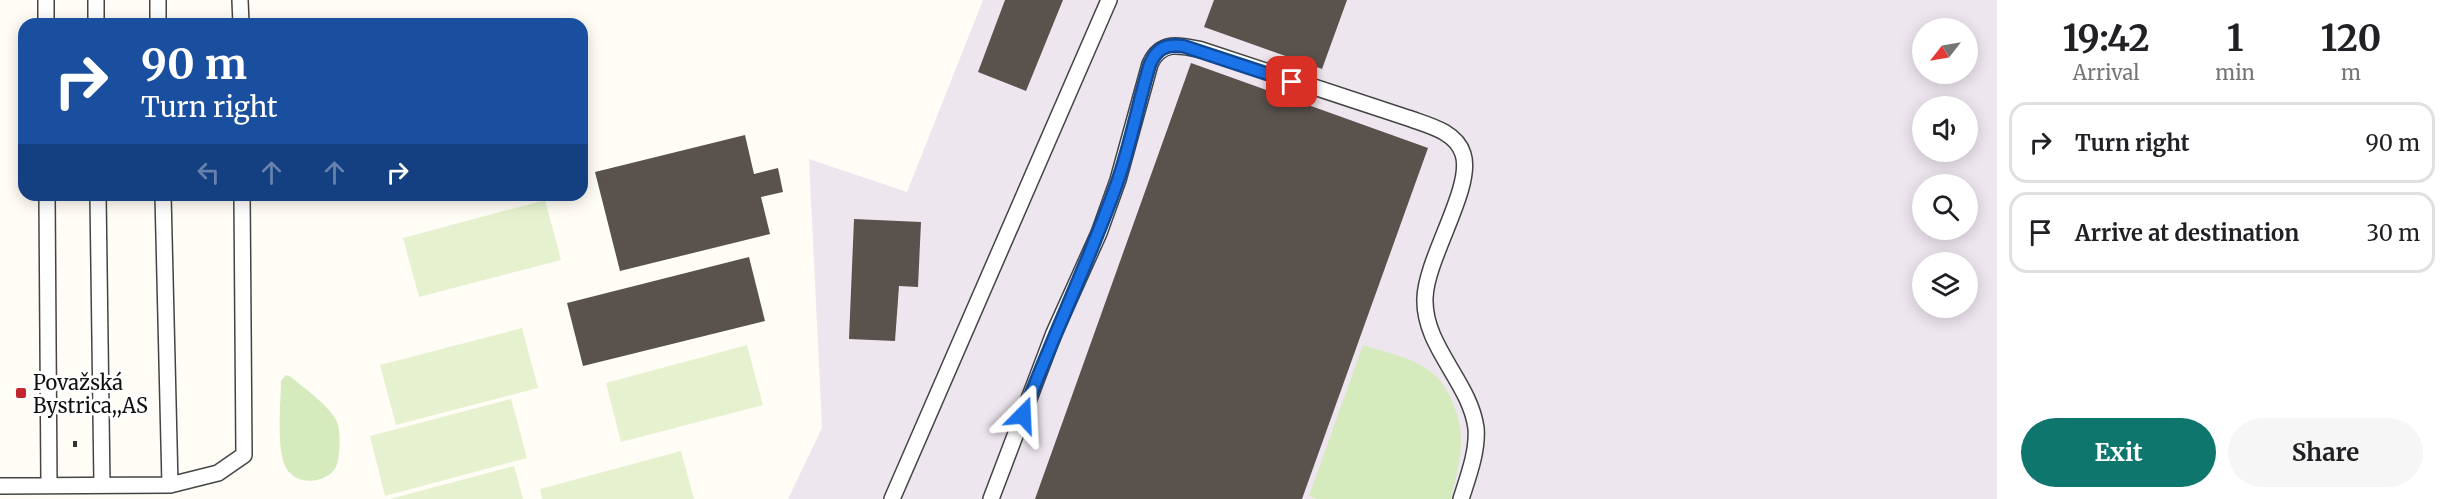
<!DOCTYPE html>
<meta charset="utf-8">
<style>
:root{--surface:#fff;--page:#f6f6f6;--text:#202124;--muted:#757577;--line:#e0e0e0;--accent:#0f766e}
body{margin:0;font-family:Merriweather,serif;background:var(--page);color:var(--text);height:100vh;display:flex;flex-direction:column;font-size:22px;white-space:nowrap}
*{box-sizing:border-box;margin:0}
p{font-size:20px;color:var(--muted)}
.icon{flex:none;width:33px;height:33px;fill:none;stroke:currentColor;stroke-width:2;stroke-linecap:round;stroke-linejoin:round}
.map{position:relative;flex:1;overflow:hidden}
.panel{display:flex;flex-direction:column;background:var(--surface);width:450px}
.panel>*{flex:none}
.banner{position:absolute;left:18px;top:18px;width:570px;height:183px;border-radius:18px;box-shadow:0 3px 15px #0003;background:#1a4fa0;color:#fff;overflow:hidden}
.needle{width:39px;rotate:239deg}
.fabs{position:absolute;left:1912px;top:18px;display:grid;gap:12px}
.fabs a{display:grid;place-items:center;width:66px;height:66px;border-radius:50%;background:var(--surface);box-shadow:0 3px 15px #0003;font-size:30px}
.pin{position:absolute;display:grid;place-items:center;width:51px;height:51px;color:#fff;margin:-26px;border-radius:12px;box-shadow:0 3px 9px #0006}
.me{position:absolute;width:66px;margin:-33px;rotate:21deg;stroke-linejoin:round;filter:drop-shadow(0 0 4px #0008)}
.turn{display:flex;align-items:center;gap:21px;height:126px;padding:0 24px;font-size:27px}
.turn .icon{width:78px;height:78px;stroke-width:2.5}
.turn b{display:block;font-size:42px;line-height:51px}
.lanes{display:flex;align-items:center;height:57px;padding:0 24px;background:#0003;justify-content:center;gap:30px;direction:ltr}
.lanes .off{opacity:.35}
.eta{display:flex;justify-content:space-evenly;align-items:center;height:102px;text-align:center}
.eta b{font-size:36px;font-weight:700;line-height:42px}
.primary-button{display:flex;gap:12px;margin-top:auto;padding:12px 24px}
.primary-button a{flex:1;height:69px;border-radius:36px;background:var(--accent);color:#fff;font-size:24px;font-weight:700;line-height:69px;text-align:center}
.primary-button a+a{background:var(--page);color:var(--text)}
ul{padding:0;list-style:none}
li{display:flex;align-items:center;gap:18px;height:81px;margin:0 12px 9px;padding:0 12px;border:3px solid var(--line);border-radius:18px}
li div{flex:1}
li b{display:block;font-size:22px}
li em{font-style:normal}
main{display:flex;flex:1;min-height:0}
.map>svg:first-child{display:block}
.industrial{fill:#eee6ef;fill-rule:evenodd}
.green{fill:#d5ebbd}
.pitch{fill:#e6f2cf}
.building{fill:#5a524d}
.lines{fill:none;stroke-linecap:round;stroke-linejoin:round}
.lane-casing{stroke:#444;stroke-width:18}
.path{stroke:#333;stroke-width:4;stroke-dasharray:6 3;stroke-linecap:butt}
.lane{stroke:#fff;stroke-width:15}
.route-casing{stroke:#114b97;stroke-width:15}
.route{stroke:#1a73e8;stroke-width:10}
.poi-dot{fill:#c4262e;stroke:#fff;stroke-width:2}
.labels{text-anchor:middle;dominant-baseline:central;stroke-width:6;stroke-linejoin:round;paint-order:stroke}
.poi-label{font-size:20px;fill:#111;stroke:#fff;text-anchor:start}
</style>
<main>
<div class="map">
<svg width="1997" height="499" viewBox="0 0 1997 499">
<rect width="100%" height="100%" fill="#fffdf5"/>
<path class="industrial" d="M 983,0 L 1997,0 L 1997,499 L 788,499 L 822,428 L 809,159 L 907,192 ZM 1923,28 L 1968,28 L 1968,74 L 1923,74 ZM 1923,106 L 1968,106 L 1968,152 L 1923,152 ZM 1923,184 L 1968,184 L 1968,230 L 1923,230 ZM 1923,262 L 1968,262 L 1968,308 L 1923,308 Z"/>
<path class="green" d="M 1363,345 C 1384,352 1410,357 1429,370 C 1438,377 1444,385 1449,395 C 1469,434 1460,459 1451,499 L 1317,499 L 1309,496 Z
M 286,375 L 291,377 C 305,389 329,405 337,422 C 341,431 340,458 336,467 C 327,483 300,486 288,471 C 275,454 281,403 281,381 Z"/>
<path class="pitch" d="M 545,200 L 561,260 L 419,297 L 403,238 Z
M 522,328 L 538,388 L 396,425 L 380,365 Z
M 747,345 L 763,405 L 621,442 L 606,383 Z
M 511,399 L 527,458 L 385,496 L 370,436 Z
M 681,451 L 694,499 L 542,499 L 540,489 Z
M 514,466 L 523,499 L 390,499 Z"/>
<path class="building" d="M 1005,0 L 1063,0 L 1026,91 L 978,72 Z
M 1214,0 L 1347,0 L 1322,69 L 1204,27 Z
M 1191,63 L 1428,148 L 1302,499 L 1035,499 Z
M 745,135 L 754,174 L 778,168 L 783,192 L 761,197 L 770,234 L 620,271 L 595,172 Z
M 854,219 L 921,222 L 918,287 L 899,286 L 895,341 L 849,339 Z
M 749,257 L 765,321 L 583,366 L 567,303 Z"/>
<g class="lines">
<defs>
<path id="lane" d="M 46,0 L 46,24
M 96,0 L 96,24
M 158,0 L 158,24
M 240,0 L 241,24
M 47,195 L 49,485
M 98,195 L 102,485
M 163,195 L 170,485
M 0,486 L 170,485 L 218,473 L 244,455 L 242,195
M 892,499 L 1109,0
M 991,499 L 1054,333 L 1099,233 L 1118,180 L 1150,64 C 1161,40 1180,45 1202,50 L 1408,118 C 1427,125 1456,131 1463,154 C 1474,187 1426,258 1425,298 C 1423,346 1470,382 1476,428 C 1478,451 1468,477 1461,499"/>
</defs>
<use href="#lane" class="lane-casing"/>
<path class="path" d="M 75,447 L 75,439"/>
<use href="#lane" class="lane"/>
</g>
<g class="lines">
<defs>
<path id="route" d="M 1023,415 C 1052,337 1089,262 1117,183 C 1131,144 1138,103 1150,64 C 1157,48 1166,44 1183,46 L 1292,82"/>
</defs>
<use href="#route" class="route-casing"/>
<use href="#route" class="route"/>
</g>
<rect class="poi-dot" x="15" y="387" width="12" height="12" rx="3"/>
<g class="labels">
<g class="poi-label">
<text x="33" y="382">Považská<tspan x="33" dy="23">Bystrica,,AS</tspan></text>
</g>
</g>
</svg>
<div class="fabs">
<a><svg class="needle" viewBox="-14 -14 28 28"><path d="M0-13l5 13h-10z" fill="#e53935"/><path d="M0 13l5-13h-10z" fill="#757577"/></svg></a>
<a><svg class="icon" aria-label="sound" viewBox="0 0 24 24"><path d="M4 9h4l5-4v14l-5-4H4zM17 9q2 3 0 6"/></svg></a>
<a><svg class="icon" aria-label="search" viewBox="0 0 24 24"><circle cx="10" cy="10" r="6"/><path d="M15 15l6 6"/></svg></a>
<a><svg class="icon" aria-label="layers" viewBox="0 0 24 24"><path d="M12 4l9 5-9 5-9-5zM3 14l9 5 9-5"/></svg></a>
</div>
<div class="pin" style="left:1292px;top:82px;background:#d93025"><svg class="icon" aria-label="arrive" viewBox="0 0 24 24"><path d="M6 21V4h12l-3 4 3 4H6"/></svg></div>
<svg class="me" style="left:1023px;top:415px" viewBox="-20 -20 40 40"><path d="M0-17L14 15 0 8-14 15z" fill="#1a73e8" stroke="#fff" stroke-width="4"/></svg>
<div class="banner">
<div class="turn"><svg class="icon" aria-label="right" viewBox="0 0 24 24"><path d="M7 20v-9h11M14 6l5 5-5 5"/></svg><div><b>90 m</b>Turn right</div></div>
<div class="lanes"><svg class="icon off" aria-label="left" viewBox="0 0 24 24"><path d="M17 20v-9H6M10 6l-5 5 5 5"/></svg><svg class="icon off" aria-label="ahead" viewBox="0 0 24 24"><path d="M12 20V5M6 11l6-6 6 6"/></svg><svg class="icon off" aria-label="ahead" viewBox="0 0 24 24"><path d="M12 20V5M6 11l6-6 6 6"/></svg><svg class="icon" aria-label="right" viewBox="0 0 24 24"><path d="M7 20v-9h11M14 6l5 5-5 5"/></svg></div>
</div>
</div>
<section class="panel">
<div class="eta">
<div><b>19:42</b><p>Arrival</p></div>
<div><b>1</b><p>min</p></div>
<div><b>120</b><p>m</p></div>
</div>
<ul>
<li><svg class="icon" aria-label="right" viewBox="0 0 24 24"><path d="M7 20v-9h11M14 6l5 5-5 5"/></svg><div><b>Turn right</b></div><em>90 m</em></li>
<li><svg class="icon" aria-label="arrive" viewBox="0 0 24 24"><path d="M6 21V4h12l-3 4 3 4H6"/></svg><div><b>Arrive at destination</b></div><em>30 m</em></li>
</ul>
<div class="primary-button"><a>Exit</a><a>Share</a></div>
</section>
</main>
